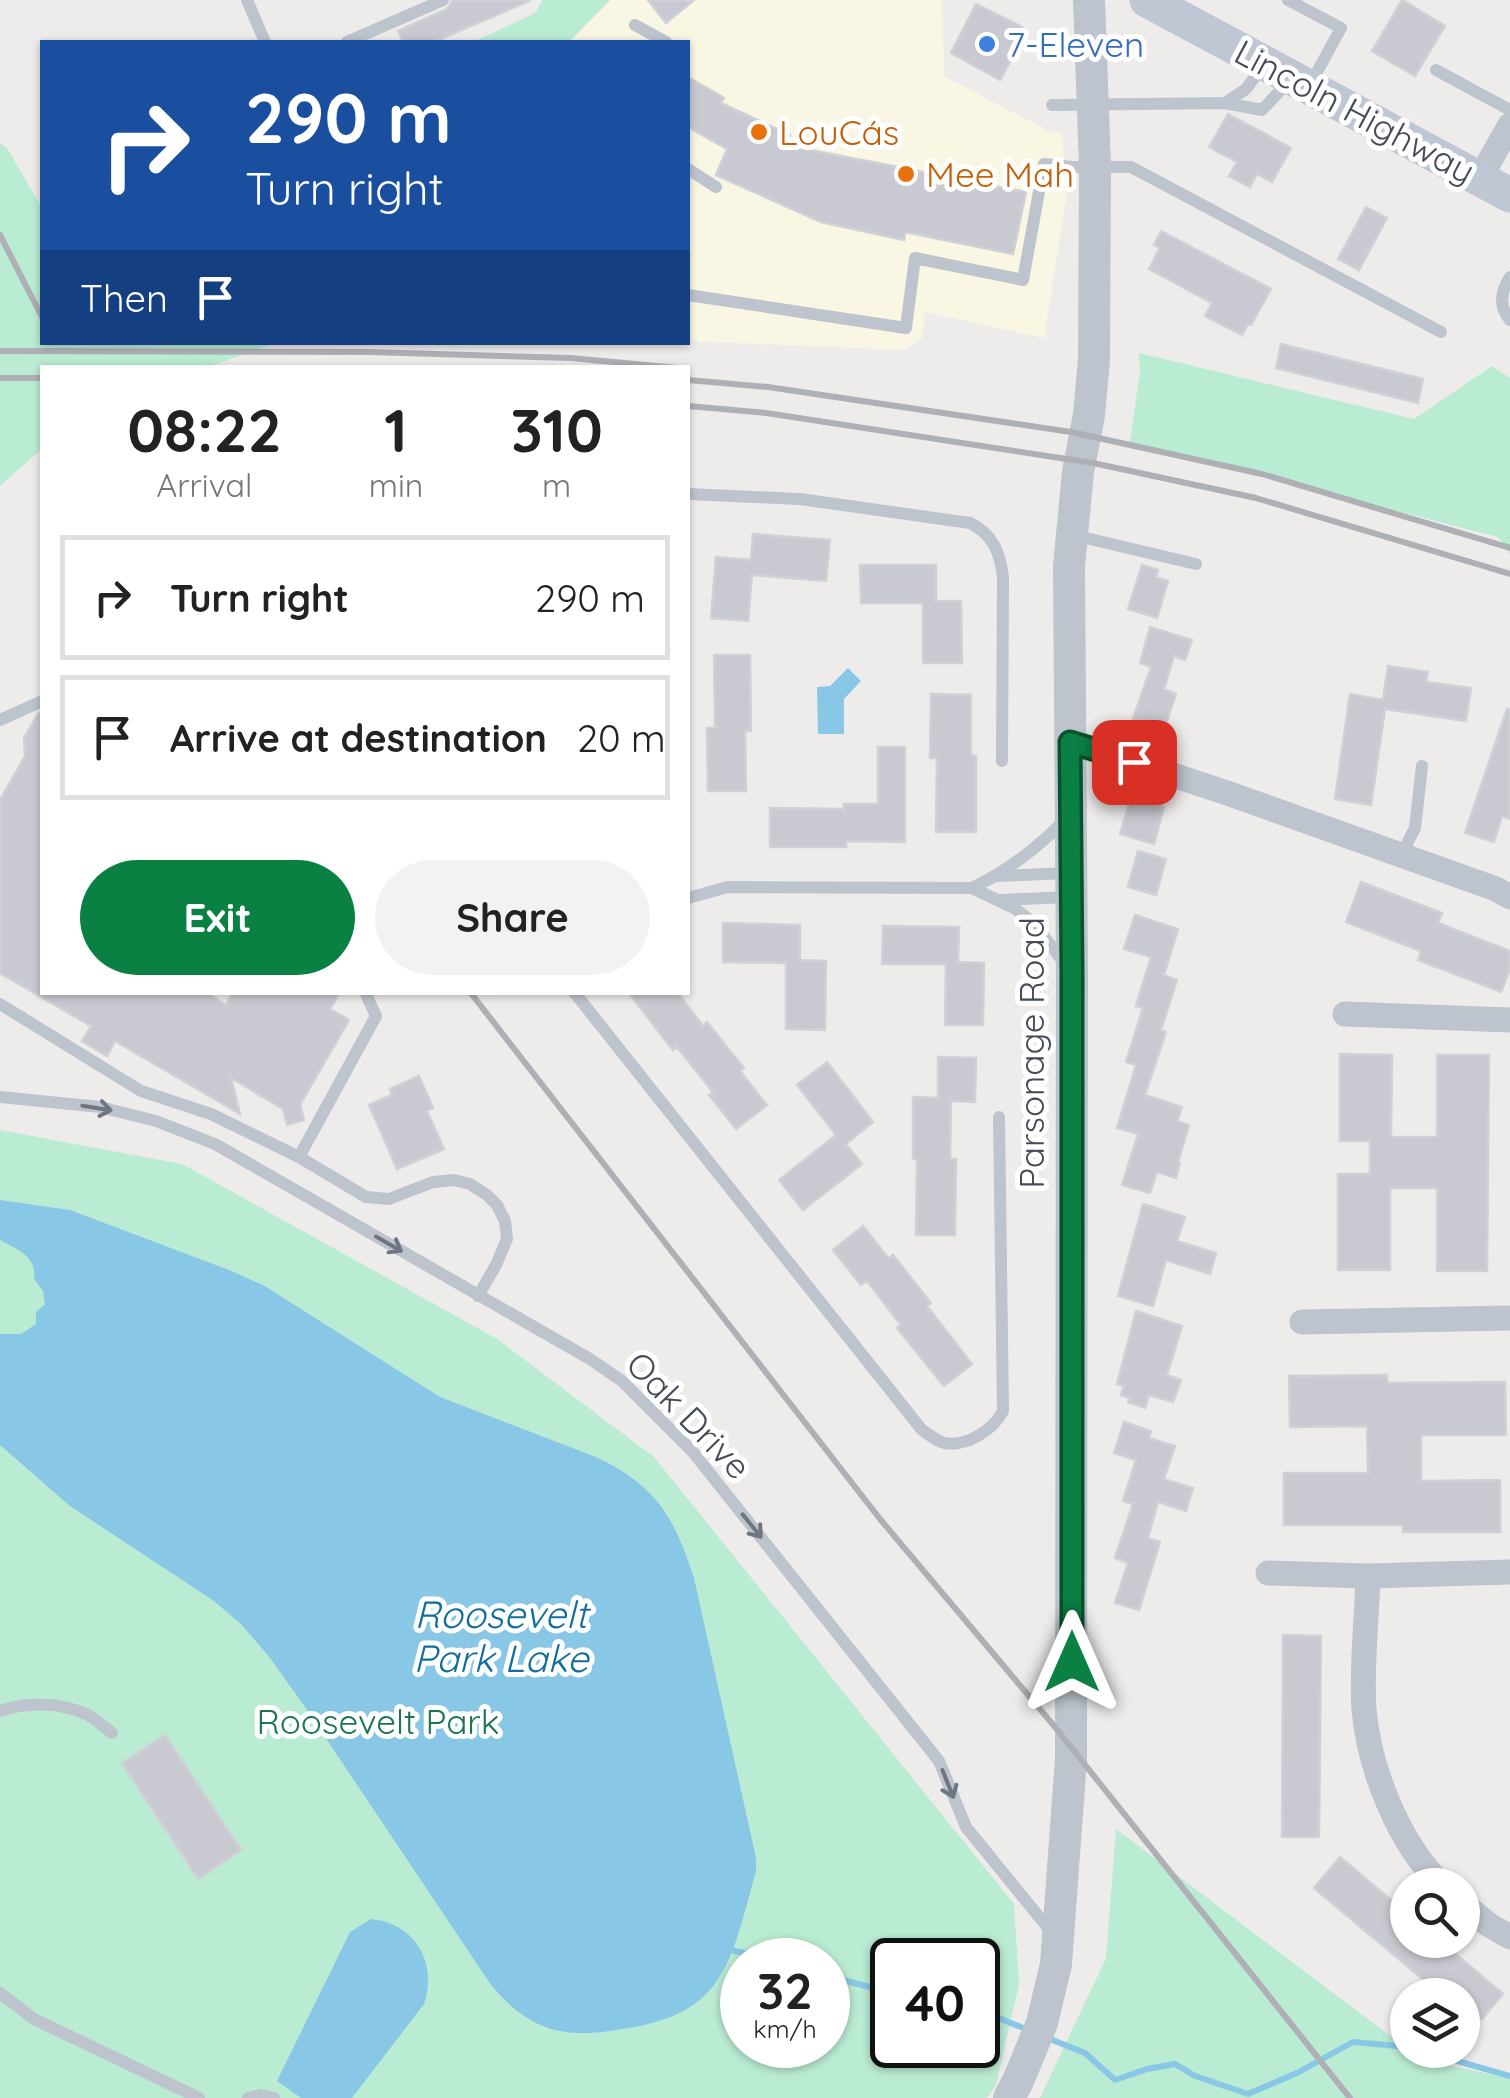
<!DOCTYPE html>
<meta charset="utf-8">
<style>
:root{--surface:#fff;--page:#f2f2f2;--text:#222;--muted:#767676;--line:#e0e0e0;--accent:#0b8043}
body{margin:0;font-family:Quicksand,sans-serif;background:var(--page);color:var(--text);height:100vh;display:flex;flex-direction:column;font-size:38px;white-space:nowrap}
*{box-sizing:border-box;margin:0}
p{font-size:32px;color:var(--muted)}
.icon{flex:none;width:55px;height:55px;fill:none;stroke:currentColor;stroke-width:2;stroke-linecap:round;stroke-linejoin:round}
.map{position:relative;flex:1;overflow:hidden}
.sheet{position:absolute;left:40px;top:365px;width:650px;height:630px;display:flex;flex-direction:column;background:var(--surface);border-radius:0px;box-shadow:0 2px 8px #0004}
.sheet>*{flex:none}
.top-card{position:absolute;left:40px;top:40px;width:650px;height:305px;border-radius:0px;box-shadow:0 2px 8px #0004;background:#1a4fa0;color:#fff;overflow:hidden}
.buttons{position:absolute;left:1390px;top:1868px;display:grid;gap:20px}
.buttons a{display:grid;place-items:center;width:90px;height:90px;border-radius:50%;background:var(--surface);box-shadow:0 2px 8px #0004;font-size:50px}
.speed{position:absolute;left:720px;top:1938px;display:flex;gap:20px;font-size:50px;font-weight:700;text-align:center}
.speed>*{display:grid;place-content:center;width:130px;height:130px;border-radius:50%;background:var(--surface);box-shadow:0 2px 8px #0004;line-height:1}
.speed small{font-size:25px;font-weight:400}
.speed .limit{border:5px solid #111;border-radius:15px;background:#fff;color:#111}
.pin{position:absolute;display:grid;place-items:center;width:85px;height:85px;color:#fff;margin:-42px;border-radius:20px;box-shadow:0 5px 15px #0006}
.me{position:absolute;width:110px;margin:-55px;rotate:0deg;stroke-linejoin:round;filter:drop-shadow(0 0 8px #0008)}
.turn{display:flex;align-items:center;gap:35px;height:210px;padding:0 40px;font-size:45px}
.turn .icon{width:130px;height:130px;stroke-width:2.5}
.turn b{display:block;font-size:70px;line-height:85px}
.then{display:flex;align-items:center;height:95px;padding:0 40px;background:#0003;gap:20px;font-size:38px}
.eta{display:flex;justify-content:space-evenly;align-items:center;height:170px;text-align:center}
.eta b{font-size:60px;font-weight:700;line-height:70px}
.action{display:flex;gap:20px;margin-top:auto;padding:20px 40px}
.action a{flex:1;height:115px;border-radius:60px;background:var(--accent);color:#fff;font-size:40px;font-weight:700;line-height:115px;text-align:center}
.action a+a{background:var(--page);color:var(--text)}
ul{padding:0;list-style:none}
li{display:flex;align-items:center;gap:30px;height:125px;margin:0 20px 15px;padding:0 20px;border:5px solid var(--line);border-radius:0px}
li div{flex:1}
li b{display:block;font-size:38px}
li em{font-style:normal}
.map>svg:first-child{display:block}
.commercial{fill:#faf6e4}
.green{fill:#baebd3;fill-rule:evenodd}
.water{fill:#89c7e6}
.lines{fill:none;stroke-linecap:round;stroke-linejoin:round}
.stream{stroke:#89c7e6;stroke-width:6}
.building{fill:#c9cad1;stroke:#d0d1d7;stroke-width:2.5}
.service{stroke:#bdc4cd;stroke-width:12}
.minor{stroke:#bdc4cd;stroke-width:25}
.tertiary{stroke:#bdc4cd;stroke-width:32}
.secondary{stroke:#bfc6d4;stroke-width:35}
.rail{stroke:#aeb0b6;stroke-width:6}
.oneway{stroke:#6f7681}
.route-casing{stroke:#07532c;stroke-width:25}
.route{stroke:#0b8043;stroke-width:18}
.shop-dot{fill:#3f7fe0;stroke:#fff;stroke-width:4}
.food-dot{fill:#e8710a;stroke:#fff;stroke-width:4}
.labels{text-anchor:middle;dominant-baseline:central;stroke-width:10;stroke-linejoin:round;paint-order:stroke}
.shop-label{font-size:35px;fill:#366cbe;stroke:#fff;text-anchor:start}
.street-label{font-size:35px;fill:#454c58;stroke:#fff}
.food-label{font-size:35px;fill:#c56008;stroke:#fff;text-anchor:start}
.park-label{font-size:35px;fill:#1b7452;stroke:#fff}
.water-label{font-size:38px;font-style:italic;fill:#136e9c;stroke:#fff}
</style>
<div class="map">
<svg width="1510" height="2098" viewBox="0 0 1510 2098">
<rect width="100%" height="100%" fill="#eeeceb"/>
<path class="commercial" d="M 610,0 L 942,0 L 944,76 L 1048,131 L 1062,133 L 1067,194 L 1044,338 L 925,312 L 922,338 L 904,350 L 688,341 L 688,42 L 569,42 Z"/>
<path class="green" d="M 543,0 L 610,0 L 569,42 L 473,42 L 535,13 Z
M 0,143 L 7,148 L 42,208 L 42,342 L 276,343 L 208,367 L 42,368 L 42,449 L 0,486 Z
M 1139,353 L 1414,419 L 1492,366 L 1510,378 L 1510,554 L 1498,537 L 1130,442 L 1140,371 Z
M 0,1130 L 182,1164 L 497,1339 L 654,1457 L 1014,1904 L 1019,1984 L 996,2085 L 987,2098 L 0,2098 ZM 742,1960 L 828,1960 L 828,2045 L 742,2045 ZM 892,1960 L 978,1960 L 978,2045 L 892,2045 Z
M 1116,1829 L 1422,2060 L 1510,2078 L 1510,2098 L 1040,2098 L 1106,1958 Z"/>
<path class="water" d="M 848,668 L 861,681 L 844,699 L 844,734 L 818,734 L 817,687 L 830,686 Z
M 0,1200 L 70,1210 L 229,1270 L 263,1285 L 440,1397 L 596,1457 C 657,1486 674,1517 694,1578 L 756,1858 L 756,1871 C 745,1908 735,1964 708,1992 C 689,2012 666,2020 640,2026 C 574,2039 534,2039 489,1982 L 305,1707 L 270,1658 L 241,1624 L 214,1601 L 70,1506 L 0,1445 L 0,1334 L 21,1334 L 36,1324 L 36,1312 L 45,1304 L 43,1291 L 34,1279 C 37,1256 18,1250 0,1240 Z
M 371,1919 C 415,1923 438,1963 424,2004 L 352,2098 L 301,2098 L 277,2081 L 350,1932 Z"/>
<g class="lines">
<path class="stream" d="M 731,1950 L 773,1960
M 828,1976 L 892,1993
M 978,2013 L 1001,2019 L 1028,2030
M 1045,2037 L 1085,2053 L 1115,2080 L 1147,2069 L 1175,2064 L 1195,2076 L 1248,2094 L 1297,2073 L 1353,2042 L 1408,2047
M 1419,2050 L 1510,2076"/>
</g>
<path class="building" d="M 453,0 L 531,0 L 434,42 L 403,42 L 398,31 L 447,9 Z
M 648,0 L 694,0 L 666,23 Z
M 1402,0 L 1445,26 L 1415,76 L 1372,51 Z
M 976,4 L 1022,27 L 1024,36 L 1000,80 L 951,53 Z
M 688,77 L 724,98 L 721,103 L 790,135 L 785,145 L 1026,192 L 1013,254 L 905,232 L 904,240 L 821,222 L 716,175 L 727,149 L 688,127 Z
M 1228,114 L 1291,148 L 1272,182 L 1257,174 L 1250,187 L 1229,176 L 1237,162 L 1209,147 Z
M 1366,207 L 1387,218 L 1359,270 L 1338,259 Z
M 1161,231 L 1271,289 L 1251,325 L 1248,324 L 1242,335 L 1205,316 L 1212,303 L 1149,269 L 1160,248 L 1154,245 Z
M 1281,344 L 1423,379 L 1418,403 L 1276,368 Z
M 753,534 L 830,540 L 826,581 L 752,575 L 748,621 L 711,618 L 716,557 L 751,560 Z
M 860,565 L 936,565 L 936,601 L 961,601 L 962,663 L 923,663 L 923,603 L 861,603 Z
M 1142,565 L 1158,570 L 1156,577 L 1168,581 L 1157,618 L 1128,609 Z
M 1150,627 L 1192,640 L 1185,660 L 1174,656 L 1164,689 L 1176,694 L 1164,730 L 1133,719 L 1151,667 L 1140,663 Z
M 714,655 L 750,655 L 751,731 L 745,731 L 746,791 L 708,791 L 707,728 L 715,728 Z
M 1388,666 L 1428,672 L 1426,682 L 1471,688 L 1466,721 L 1385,709 L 1371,805 L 1335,799 L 1350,694 L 1383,700 Z
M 931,694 L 971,695 L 971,755 L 976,756 L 976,832 L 936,832 L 937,758 L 930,758 Z
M 1507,709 L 1510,709 L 1510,819 L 1502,816 L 1494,842 L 1465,833 Z
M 42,712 L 42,992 L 205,992 L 226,1005 L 233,992 L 340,992 L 330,1009 L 349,1020 L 300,1105 L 304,1120 L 287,1125 L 283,1109 L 231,1078 L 240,1114 L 115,1041 L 107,1056 L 82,1041 L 91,1026 L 0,973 L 0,800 L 25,756 L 24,738 L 38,714 Z
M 878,747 L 905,747 L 905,842 L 846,841 L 846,847 L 770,847 L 770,808 L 844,809 L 844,804 L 878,804 Z
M 1131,797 L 1164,807 L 1154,844 L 1120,834 Z
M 1138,851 L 1166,859 L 1156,895 L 1128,887 Z
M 1361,882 L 1442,913 L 1438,923 L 1510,951 L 1510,969 L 1501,992 L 1418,960 L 1421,951 L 1346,922 Z
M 1135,915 L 1178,929 L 1164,975 L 1177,980 L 1161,1030 L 1166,1032 L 1145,1095 L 1182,1107 L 1177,1121 L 1189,1125 L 1178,1162 L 1180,1163 L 1176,1178 L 1157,1172 L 1150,1193 L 1122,1185 L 1138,1134 L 1117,1128 L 1136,1065 L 1126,1062 L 1143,1008 L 1136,1006 L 1151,957 L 1124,949 Z
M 723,923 L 800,925 L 800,960 L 826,961 L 825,1030 L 786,1029 L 786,963 L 723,962 Z
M 883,926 L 959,927 L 958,962 L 984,963 L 983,1025 L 945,1025 L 946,964 L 882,964 Z
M 628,992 L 677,992 L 703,1026 L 707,1022 L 744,1068 L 740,1071 L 767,1105 L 736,1129 L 709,1095 L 713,1092 L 677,1047 L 673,1050 Z
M 1340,1054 L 1392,1055 L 1391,1137 L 1437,1137 L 1437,1055 L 1489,1055 L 1487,1271 L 1437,1271 L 1437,1188 L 1390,1188 L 1390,1270 L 1338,1270 L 1338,1174 L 1370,1174 L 1370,1141 L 1340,1141 Z
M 938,1057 L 976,1058 L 975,1102 L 951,1101 L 950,1159 L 956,1159 L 955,1235 L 916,1235 L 917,1159 L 913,1159 L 913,1097 L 938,1098 Z
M 827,1062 L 873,1122 L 846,1144 L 862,1164 L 803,1210 L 779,1180 L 836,1135 L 797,1085 Z
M 419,1076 L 433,1108 L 427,1111 L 444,1149 L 397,1169 L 369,1105 L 392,1095 L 390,1089 Z
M 1143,1204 L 1185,1217 L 1177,1241 L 1216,1253 L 1210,1274 L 1166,1260 L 1153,1306 L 1118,1296 Z
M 863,1226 L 889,1259 L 893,1255 L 931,1303 L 927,1306 L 972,1364 L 944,1386 L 897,1328 L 901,1325 L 867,1281 L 861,1285 L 833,1250 Z
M 1136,1311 L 1182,1326 L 1167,1375 L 1181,1380 L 1173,1402 L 1149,1395 L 1145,1408 L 1128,1402 L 1130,1398 L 1121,1395 L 1124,1386 L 1117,1384 Z
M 1387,1375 L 1387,1383 L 1505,1382 L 1506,1435 L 1421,1435 L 1421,1481 L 1500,1480 L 1500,1532 L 1403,1532 L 1403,1525 L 1284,1525 L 1284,1473 L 1368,1473 L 1367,1426 L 1290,1427 L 1289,1376 Z
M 1124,1422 L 1151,1431 L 1149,1438 L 1175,1446 L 1164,1479 L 1193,1488 L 1186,1511 L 1158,1502 L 1148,1538 L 1160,1542 L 1139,1610 L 1115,1603 L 1128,1563 L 1115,1558 L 1133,1504 L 1123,1501 L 1136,1460 L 1114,1453 Z
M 1283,1635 L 1321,1636 L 1319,1837 L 1282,1837 Z
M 165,1735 L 241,1850 L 198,1879 L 122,1763 Z
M 1340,1857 L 1408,1914 L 1408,1940 L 1439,1940 L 1503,1994 L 1482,2019 L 1462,2002 L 1462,1995 L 1454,1995 L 1436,1980 L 1431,1986 L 1314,1888 Z"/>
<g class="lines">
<path class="service" d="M 247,0 L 265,42
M 1288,0 L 1341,28 L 1311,83
M 635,25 L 666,42
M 347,42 L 443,0
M 1436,70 L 1510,110
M 1225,103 L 1246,89 L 1262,67
M 1052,105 L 1225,103 L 1262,110 L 1291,79
M 688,169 L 716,187
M 1510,277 C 1501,291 1498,306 1510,320
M 688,295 L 906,328 L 915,258 L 1023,280 L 1044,164 L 1072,167 L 1131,167 L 1441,332
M 688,494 L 800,499 L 970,523 C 993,534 1000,553 1003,577 L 1002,761
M 1073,535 L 1196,564
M 0,720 L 42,701
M 1401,856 L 1415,828 L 1422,766
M 999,876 L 1069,873
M 972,888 C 1009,870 1037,848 1066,819
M 688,898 L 728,887 L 972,888 L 1014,908 L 1034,923 L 1064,963
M 1000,900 L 1070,897
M 574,992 L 922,1430 C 928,1434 937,1441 944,1443 C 967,1447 993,1430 1003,1411 L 999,1117
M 0,1004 L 141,1091 L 211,1114 L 299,1157 L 366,1197 L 389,1199 L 433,1182 L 454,1180 L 470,1184 L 487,1195 L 497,1205 L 505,1221 L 507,1239 L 496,1265 L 478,1296
M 0,1097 L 100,1107 L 156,1121 L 215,1144 L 590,1359 L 622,1381 L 692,1451 L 939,1761 L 966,1827 L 1053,1934
M 299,1157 L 376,1016 L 365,992
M 0,1711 C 27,1702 59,1702 86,1714 C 95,1718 104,1727 112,1733
M 0,1993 L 34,2019 L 199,2098
M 248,2098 L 261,2095 L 274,2098"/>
<path class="minor" d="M 1480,178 L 1510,125
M 1070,741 L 1230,794 L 1496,889 L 1510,897
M 1345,1014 L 1510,1020
M 1302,1322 L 1510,1318
M 1268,1573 L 1368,1576 L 1510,1572
M 1368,1576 C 1367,1619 1361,1667 1364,1709 C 1369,1769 1399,1844 1442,1885
M 1462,1903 L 1489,1925 L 1510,1937"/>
<path class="tertiary" d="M 1009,2098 L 1018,2081 L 1042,2023 L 1056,1964 L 1071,1759 L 1072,974 L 1069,566 L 1078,472 L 1089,415 L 1094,360 L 1095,166 L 1089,0"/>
<path class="secondary" d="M 1147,0 L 1510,195"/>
<path class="rail" d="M 0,235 L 42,317
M 0,351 L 369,352 L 571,358 L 678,368
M 0,378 L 42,378
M 688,380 L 768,387 L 1071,432 L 1262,474 L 1510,548
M 688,406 L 766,413 L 1093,463 L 1256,498 L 1510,574
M 470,992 L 880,1519 L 1055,1727 L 1350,2098"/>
</g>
<defs><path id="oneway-shaft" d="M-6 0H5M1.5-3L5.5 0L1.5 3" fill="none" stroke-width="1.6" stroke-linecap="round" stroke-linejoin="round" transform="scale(2.5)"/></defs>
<g class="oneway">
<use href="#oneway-shaft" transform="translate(97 1108) rotate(9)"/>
<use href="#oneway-shaft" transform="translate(389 1244) rotate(30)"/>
<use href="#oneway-shaft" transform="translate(752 1526) rotate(51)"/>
<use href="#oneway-shaft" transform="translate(948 1784) rotate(68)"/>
</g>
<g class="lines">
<defs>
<path id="route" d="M 1072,1662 L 1072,974 L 1070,742 L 1134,762"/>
</defs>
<use href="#route" class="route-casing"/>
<use href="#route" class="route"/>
</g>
<circle class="shop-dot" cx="987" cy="44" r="10"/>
<g class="food-dot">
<circle cx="759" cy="132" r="10"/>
<circle cx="906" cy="174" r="10"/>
</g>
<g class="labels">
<g class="shop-label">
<text x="1007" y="44">7-Eleven</text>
</g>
<g class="street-label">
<text transform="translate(1355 111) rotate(28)">Lincoln Highway</text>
<text transform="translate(1031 1053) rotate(-90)">Parsonage Road</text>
<text transform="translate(689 1415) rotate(46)">Oak Drive</text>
</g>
<g class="food-label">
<text x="779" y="132">LouCás</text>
<text x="926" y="174">Mee Mah</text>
</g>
<g class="park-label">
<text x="378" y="1721">Roosevelt Park</text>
</g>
<g class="water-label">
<text x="501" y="1614">Roosevelt<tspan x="501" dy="44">Park Lake</tspan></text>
</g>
</g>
</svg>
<div class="buttons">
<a><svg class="icon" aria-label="search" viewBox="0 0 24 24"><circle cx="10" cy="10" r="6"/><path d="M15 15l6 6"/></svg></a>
<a><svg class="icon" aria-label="layers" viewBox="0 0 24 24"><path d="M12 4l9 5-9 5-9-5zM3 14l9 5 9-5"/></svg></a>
</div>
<div class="speed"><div>32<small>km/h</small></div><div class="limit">40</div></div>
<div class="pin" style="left:1134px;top:762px;background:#d93025"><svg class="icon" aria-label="arrive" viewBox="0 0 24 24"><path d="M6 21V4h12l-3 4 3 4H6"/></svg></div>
<svg class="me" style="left:1072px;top:1662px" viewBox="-20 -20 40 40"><path d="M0-17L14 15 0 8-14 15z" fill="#0b8043" stroke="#fff" stroke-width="4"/></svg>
<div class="top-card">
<div class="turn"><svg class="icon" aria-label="right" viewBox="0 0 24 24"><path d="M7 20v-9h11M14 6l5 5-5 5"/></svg><div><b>290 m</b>Turn right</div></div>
<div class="then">Then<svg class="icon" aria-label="arrive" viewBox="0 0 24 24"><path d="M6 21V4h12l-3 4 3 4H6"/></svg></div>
</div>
<section class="sheet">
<div class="eta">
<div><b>08:22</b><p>Arrival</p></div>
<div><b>1</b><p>min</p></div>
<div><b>310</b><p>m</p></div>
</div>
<ul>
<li><svg class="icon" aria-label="right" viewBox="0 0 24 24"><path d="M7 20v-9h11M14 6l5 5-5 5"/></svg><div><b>Turn right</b></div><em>290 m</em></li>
<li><svg class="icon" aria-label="arrive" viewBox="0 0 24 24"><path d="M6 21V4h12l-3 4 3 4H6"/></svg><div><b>Arrive at destination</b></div><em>20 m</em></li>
</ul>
<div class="action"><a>Exit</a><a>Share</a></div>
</section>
</div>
